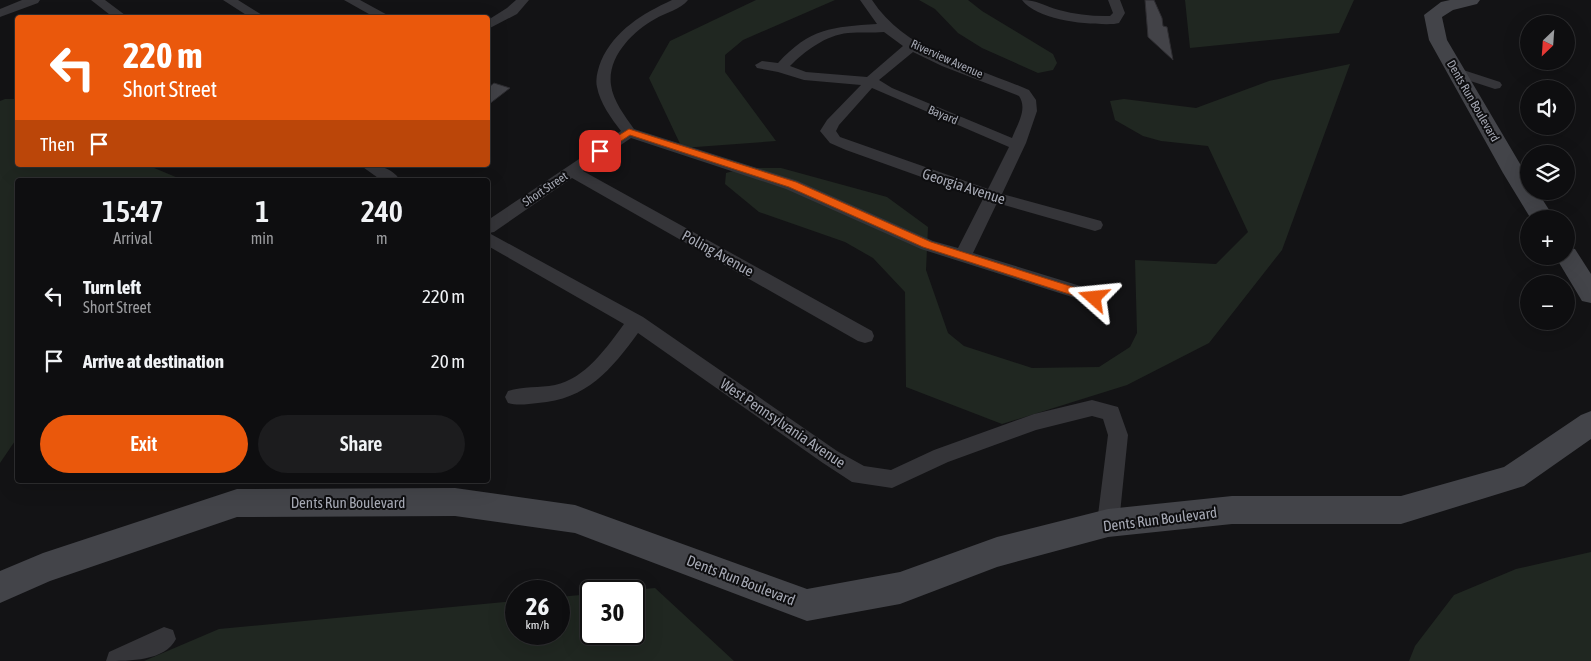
<!DOCTYPE html>
<meta charset="utf-8">
<style>
:root{--surface:#0e0e10;--page:#1c1c1e;--text:#f1f3f6;--muted:#9b9c9f;--line:#2e2e30;--accent:#ea580c}
body{margin:0;font-family:"Asap Condensed",sans-serif;background:var(--page);color:var(--text);height:100vh;display:flex;flex-direction:column;font-size:19px;white-space:nowrap}
*{box-sizing:border-box;margin:0}
p{font-size:16px;color:var(--muted)}
.icon{flex:none;width:28px;height:28px;fill:none;stroke:currentColor;stroke-width:2;stroke-linecap:round;stroke-linejoin:round}
.map{position:relative;flex:1;overflow:hidden}
.details{position:absolute;left:15px;top:178px;width:475px;height:305px;display:flex;flex-direction:column;background:var(--surface);border-radius:5px;box-shadow:0 5px 20px #0002,0 0 0 1px var(--line)}
.details>*{flex:none}
.hud{position:absolute;left:15px;top:15px;width:475px;height:152px;border-radius:5px;box-shadow:0 5px 20px #0002,0 0 0 1px var(--line);background:#ea580c;color:#fff;overflow:hidden}
.needle{width:32px;rotate:205deg}
.controls{position:absolute;left:1520px;top:15px;display:grid;gap:10px}
.controls a{display:grid;place-items:center;width:55px;height:55px;border-radius:50%;background:var(--surface);box-shadow:0 5px 20px #0002,0 0 0 1px var(--line);font-size:25px}
.speed{position:absolute;left:505px;top:580px;display:flex;gap:10px;font-size:25px;font-weight:700;text-align:center}
.speed>*{display:grid;place-content:center;width:65px;height:65px;border-radius:50%;background:var(--surface);box-shadow:0 5px 20px #0002,0 0 0 1px var(--line);line-height:1}
.speed small{font-size:12px;font-weight:400}
.speed .limit{border:2px solid #111;border-radius:8px;background:#fff;color:#111}
.pin{position:absolute;display:grid;place-items:center;width:42px;height:42px;color:#fff;margin:-21px;border-radius:10px;box-shadow:0 2px 8px #0006}
.me{position:absolute;width:55px;margin:-28px;rotate:288deg;stroke-linejoin:round;filter:drop-shadow(0 0 4px #0008)}
.turn{display:flex;align-items:center;gap:18px;height:105px;padding:0 25px;font-size:22px}
.turn .icon{width:65px;height:65px;stroke-width:2.5}
.turn b{display:block;font-size:35px;line-height:42px}
.then{display:flex;align-items:center;height:48px;padding:0 25px;background:#0003;gap:10px;font-size:19px}
.eta{display:flex;justify-content:space-evenly;align-items:center;height:85px;text-align:center}
.eta b{font-size:30px;font-weight:600;line-height:35px}
.action{display:flex;gap:10px;margin-top:auto;padding:10px 25px}
.action a{flex:1;height:58px;border-radius:30px;background:var(--accent);color:#fff;font-size:20px;font-weight:600;line-height:58px;text-align:center}
.action a+a{background:var(--page);color:var(--text)}
ul{padding:0;list-style:none}
li{display:flex;align-items:center;gap:15px;height:65px;padding:0 25px}
li div{flex:1}
li b{display:block;font-size:19px}
li em{font-style:normal}
.map>svg:first-child{display:block}
.green{fill:#202721}
.building{fill:#434348;stroke:#2e2d31}
.lines{fill:none;stroke-linecap:round;stroke-linejoin:round}
.street{fill:#353539;fill-rule:evenodd}
.secondary{fill:#434449;fill-rule:evenodd}
.route{fill:#ea580c;stroke:#983908}
.labels{text-anchor:middle;dominant-baseline:central;stroke-width:4;stroke-linejoin:round;paint-order:stroke}
.far-street-label{font-size:12px;fill:#a6a9b4;stroke:#0e0e10}
.street-label{font-size:15px;fill:#a6a9b4;stroke:#0e0e10}
</style>
<div class="map">
<svg width="1591" height="661" viewBox="0 0 1591 661">
<rect width="100%" height="100%" fill="#131315"/>
<path class="green" d="M 756,0 L 835,0 L 743,40 L 725,55 L 725,72 L 776,141 L 682,148 L 649,78 L 670,41 Z
M 919,0 L 968,0 L 982,11 L 1053,54 L 1057,63 L 1053,70 L 1038,73 L 982,48 L 958,33 L 935,9 Z
M 1185,0 L 1354,0 L 1339,33 L 1190,48 Z
M 1350,64 L 1282,250 L 1209,343 L 1127,385 L 1002,424 L 906,387 L 905,292 L 873,258 L 845,242 L 759,212 L 725,184 L 726,173 L 744,168 L 781,168 L 887,197 L 928,227 L 926,270 L 948,333 L 964,346 L 1032,368 L 1099,367 L 1130,347 L 1137,333 L 1135,260 L 1216,264 L 1248,232 L 1208,146 L 1161,141 L 1143,136 L 1115,120 L 1110,101 L 1124,99 L 1196,108 L 1269,81 Z
M 5,99 L 17,99 L 18,165 L 147,165 L 183,180 L 18,180 L 17,438 L 0,463 L 0,101 Z
M 1591,552 L 1591,661 L 1409,661 L 1415,646 L 1454,595 L 1516,569 Z
M 655,588 L 734,661 L 144,661 L 219,629 L 516,601 L 516,634 L 559,634 L 559,597 L 591,594 L 591,634 L 634,634 L 634,591 L 623,591 Z"/>
<path class="building" d="M 1145,0 L 1154,0 L 1162,18 L 1163,26 L 1167,27 L 1173,60 L 1148,37 Z
M 494,83 L 510,88 L 488,105 L 488,88 Z"/>
<g class="lines">
<path class="street" d="M 22,0 L 40,0 L 38,3 L 0,17 L 0,9 Z
M 91,0 L 105,0 L 129,18 L 114,18 Z
M 223,0 L 238,0 L 267,18 L 251,18 Z
M 344,0 L 360,0 L 393,18 L 376,18 Z
M 516,0 L 529,0 L 517,14 L 488,29 L 488,20 L 507,8 Z
M 672,0 L 688,0 C 681,9 665,13 655,19 C 633,31 607,57 611,85 C 613,101 625,116 634,129 L 798,181 L 933,241 L 958,248 L 983,199 L 846,150 L 830,143 L 820,131 L 827,120 L 861,85 L 804,80 L 778,72 L 757,68 L 755,65 L 762,61 L 778,63 C 810,28 832,27 877,24 L 860,0 L 872,0 C 907,53 974,66 1029,90 L 1036,100 L 1037,111 L 1026,143 L 1002,194 L 1101,221 L 1103,225 L 1101,229 L 1095,231 L 997,203 L 973,253 L 1100,292 L 1103,297 L 1100,302 L 1094,304 L 921,249 L 786,189 L 631,138 L 583,171 L 872,331 L 874,336 L 872,341 L 865,343 L 858,341 L 572,178 L 494,232 L 489,233 L 643,317 L 837,451 L 864,466 L 891,470 L 934,450 L 1034,414 L 1092,400 L 1118,407 L 1128,435 L 1119,523 L 1116,530 L 1108,533 L 1100,530 L 1097,523 L 1108,435 L 1103,419 L 1092,416 L 1036,430 L 948,462 L 892,488 L 852,482 L 823,463 L 638,333 C 612,369 586,400 538,403 C 528,404 518,406 508,403 L 505,397 L 508,391 C 523,386 539,388 555,385 C 585,379 607,347 624,324 L 488,246 L 488,220 L 621,131 C 611,118 600,103 597,87 C 595,79 598,69 601,61 C 615,30 642,14 672,0 ZM 884,32 L 903,46 L 867,77 L 806,72 L 790,66 C 805,51 826,35 848,33 C 860,32 872,33 884,32 ZM 913,52 L 942,66 L 1019,96 C 1028,109 1017,125 1012,138 L 892,88 L 879,80 ZM 872,88 L 1009,147 L 988,189 L 840,137 L 836,131 L 839,125 Z
M 1022,0 C 1037,0 1044,6 1059,10 C 1074,14 1090,16 1105,16 L 1110,16 L 1113,13 L 1108,0 L 1120,0 L 1125,13 L 1119,23 L 1114,24 C 1089,25 1038,21 1022,0 Z
M 1454,67 L 1500,82 L 1502,85 L 1500,88 L 1495,89 L 1449,74 L 1447,71 L 1449,68 Z
M 360,165 C 375,165 391,166 400,180 L 381,180 Z
M 164,627 L 173,630 L 176,639 C 165,661 130,661 106,661 L 109,652 Z"/>
<path class="secondary" d="M 1450,0 L 1480,0 L 1477,4 L 1453,10 L 1442,17 L 1447,40 L 1529,179 L 1529,191 L 1537,191 L 1555,219 L 1531,219 L 1503,173 L 1429,40 L 1424,15 L 1441,2 Z
M 1566,247 L 1575,249 L 1591,274 L 1591,303 L 1582,301 L 1555,256 L 1566,256 Z
M 1591,411 L 1591,439 L 1524,486 L 1401,524 L 1232,524 L 1108,537 L 997,567 L 900,604 L 807,621 L 575,533 L 455,516 L 237,517 L 50,581 L 0,603 L 0,571 L 43,553 L 237,489 L 455,488 L 575,505 L 807,589 L 900,572 L 997,537 L 1108,509 L 1232,496 L 1401,496 L 1504,467 L 1581,415 Z"/>
</g>
<path class="route" d="M 629,129 L 796,182 L 931,242 L 1098,295 L 1100,298 L 1094,302 L 923,247 L 789,187 L 630,135 L 603,153 L 597,153 L 597,149 Z"/>
<g class="labels">
<g class="far-street-label">
<text transform="translate(947 59) rotate(24)">Riverview Avenue</text>
<text transform="translate(1473 101) rotate(60)">Dents Run Boulevard</text>
<text transform="translate(943 115) rotate(23)">Bayard</text>
<text transform="translate(545 189) rotate(-34)">Short Street</text>
</g>
<g class="street-label">
<text transform="translate(964 186) rotate(18)">Georgia Avenue</text>
<text transform="translate(718 253) rotate(29)">Poling Avenue</text>
<text transform="translate(783 423) rotate(34)">West Pennsylvania Avenue</text>
<text x="348" y="502">Dents Run Boulevard</text>
<text transform="translate(1160 519) rotate(-7)">Dents Run Boulevard</text>
<text transform="translate(741 580) rotate(21)">Dents Run Boulevard</text>
</g>
</g>
</svg>
<div class="controls">
<a><svg class="needle" viewBox="-14 -14 28 28"><path d="M0-13l5 13h-10z" fill="#e53935"/><path d="M0 13l5-13h-10z" fill="#9b9c9f"/></svg></a>
<a><svg class="icon" aria-label="sound" viewBox="0 0 24 24"><path d="M4 9h4l5-4v14l-5-4H4zM17 9q2 3 0 6"/></svg></a>
<a><svg class="icon" aria-label="layers" viewBox="0 0 24 24"><path d="M12 4l9 5-9 5-9-5zM3 14l9 5 9-5"/></svg></a>
<a>+</a>
<a>−</a>
</div>
<div class="speed"><div>26<small>km/h</small></div><div class="limit">30</div></div>
<div class="pin" style="left:600px;top:151px;background:#d93025"><svg class="icon" aria-label="arrive" viewBox="0 0 24 24"><path d="M6 21V4h12l-3 4 3 4H6"/></svg></div>
<svg class="me" style="left:1094px;top:298px" viewBox="-20 -20 40 40"><path d="M0-17L14 15 0 8-14 15z" fill="#ea580c" stroke="#fff" stroke-width="4"/></svg>
<div class="hud">
<div class="turn"><svg class="icon" aria-label="left" viewBox="0 0 24 24"><path d="M17 20v-9H6M10 6l-5 5 5 5"/></svg><div><b>220 m</b>Short Street</div></div>
<div class="then">Then<svg class="icon" aria-label="arrive" viewBox="0 0 24 24"><path d="M6 21V4h12l-3 4 3 4H6"/></svg></div>
</div>
<section class="details">
<div class="eta">
<div><b>15:47</b><p>Arrival</p></div>
<div><b>1</b><p>min</p></div>
<div><b>240</b><p>m</p></div>
</div>
<ul>
<li><svg class="icon" aria-label="left" viewBox="0 0 24 24"><path d="M17 20v-9H6M10 6l-5 5 5 5"/></svg><div><b>Turn left</b><p>Short Street</p></div><em>220 m</em></li>
<li><svg class="icon" aria-label="arrive" viewBox="0 0 24 24"><path d="M6 21V4h12l-3 4 3 4H6"/></svg><div><b>Arrive at destination</b></div><em>20 m</em></li>
</ul>
<div class="action"><a>Exit</a><a>Share</a></div>
</section>
</div>
